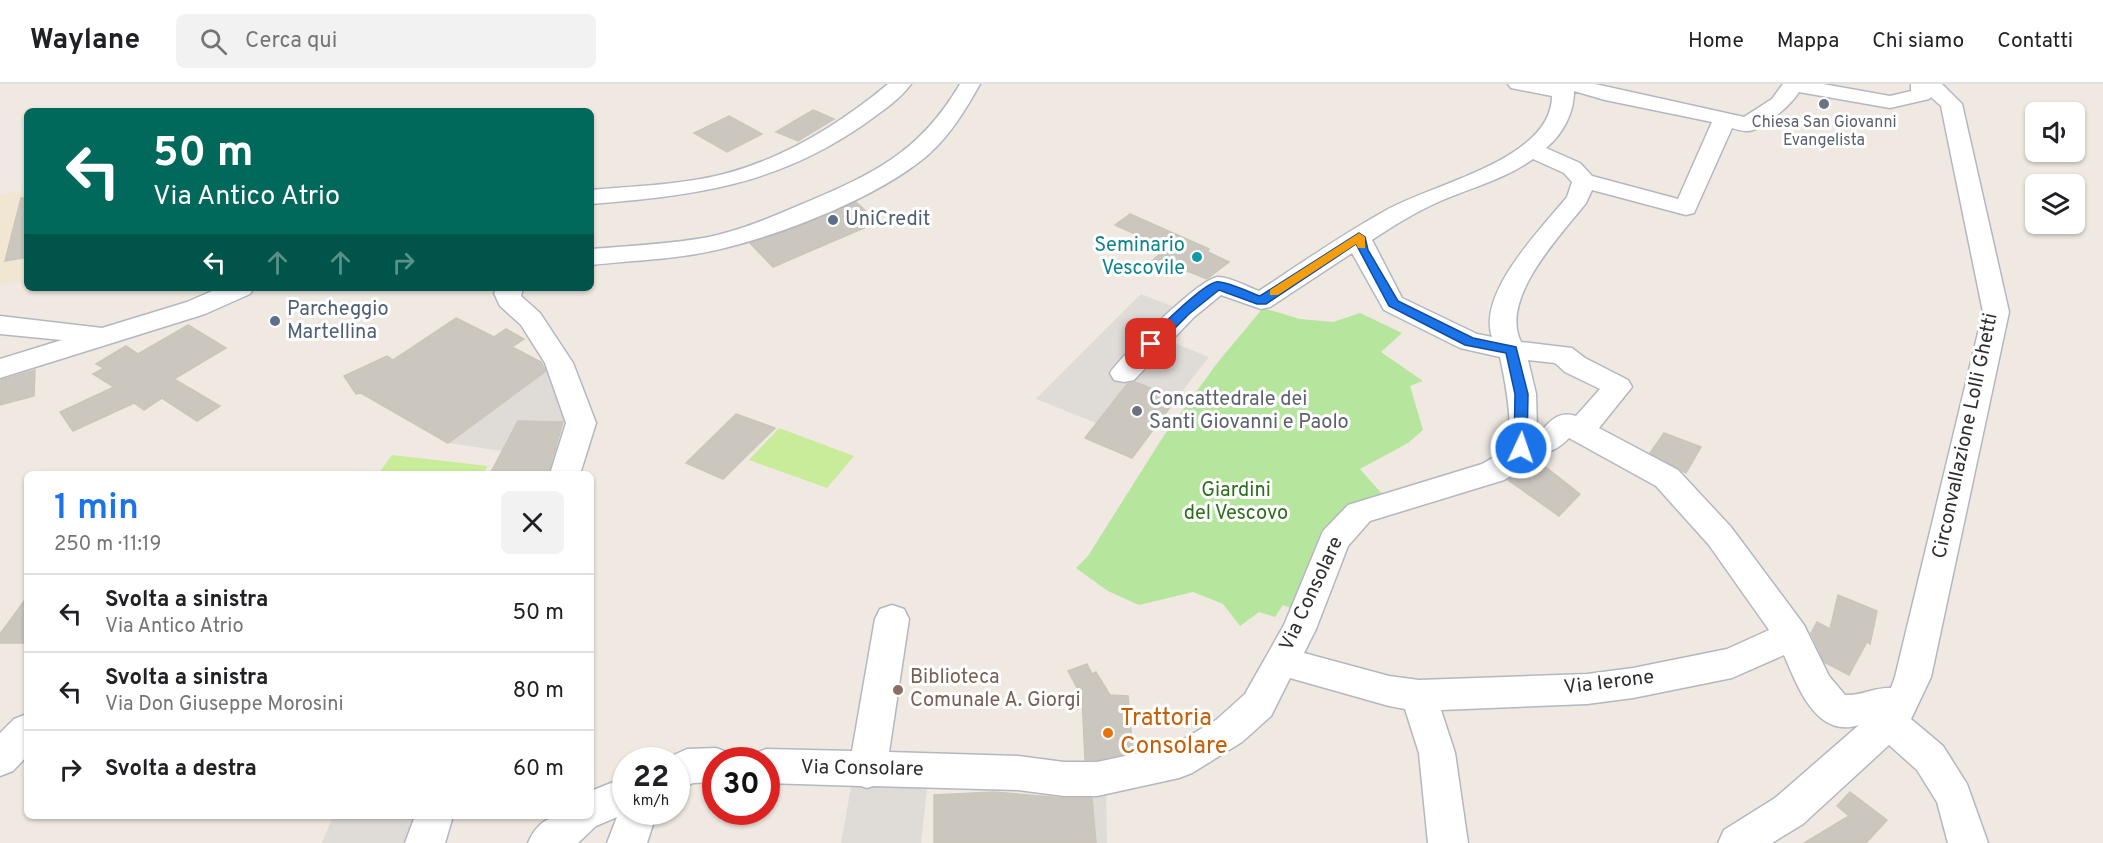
<!DOCTYPE html>
<html lang="it">
<meta charset="utf-8">
<style>
:root{--surface:#fff;--page:#f2f2f2;--text:#202124;--muted:#757577;--line:#e0e0e0;--accent:#1a73e8}
body{margin:0;font-family:Overpass,sans-serif;background:var(--page);color:var(--text);height:100vh;display:flex;flex-direction:column;font-size:22px;white-space:nowrap}
*{box-sizing:border-box;margin:0}
p{font-size:20px;color:var(--muted)}
.icon{flex:none;width:33px;height:33px;fill:none;stroke:currentColor;stroke-width:2;stroke-linecap:round;stroke-linejoin:round}
.map{position:relative;flex:1;overflow:hidden}
.side{position:absolute;left:24px;top:387px;width:570px;height:348px;display:flex;flex-direction:column;background:var(--surface);border-radius:9px;box-shadow:0 2px 4px #0004}
.side>*{flex:none}
.guide{position:absolute;left:24px;top:24px;width:570px;height:183px;border-radius:9px;box-shadow:0 2px 4px #0004;background:#00695c;color:#fff;overflow:hidden}
.controls{position:absolute;left:2025px;top:18px;display:grid;gap:12px}
.controls a{display:grid;place-items:center;width:60px;height:60px;border-radius:9px;background:var(--surface);box-shadow:0 2px 4px #0004;font-size:30px}
.speed{position:absolute;left:612px;top:663px;display:flex;gap:12px;font-size:30px;font-weight:700;text-align:center}
.speed>*{display:grid;place-content:center;width:78px;height:78px;border-radius:50%;background:var(--surface);box-shadow:0 2px 4px #0004;line-height:1}
.speed small{font-size:15px;font-weight:400}
.speed .limit{border:9px solid #d22;background:#fff;color:#111}
.pin{position:absolute;display:grid;place-items:center;width:51px;height:51px;color:#fff;margin:-26px;border-radius:12px;box-shadow:0 3px 9px #0006}
.me{position:absolute;width:66px;margin:-33px;rotate:3deg;stroke-linejoin:round;filter:drop-shadow(0 0 4px #0008)}
.turn{display:flex;align-items:center;gap:21px;height:126px;padding:0 30px;font-size:27px}
.turn .icon{width:78px;height:78px;stroke-width:2.5}
.turn b{display:block;font-size:42px;line-height:51px}
.lanes{display:flex;align-items:center;height:57px;padding:0 30px;background:#0003;justify-content:center;gap:30px;direction:ltr}
.lanes .off{opacity:.35}
.round{display:grid;place-items:center;flex:none;width:63px;height:63px;border-radius:9px;background:var(--page)}
.head{display:flex;align-items:center;justify-content:space-between;height:102px;padding:0 30px}
h1{font-size:36px;font-weight:600;line-height:45px;color:var(--accent)}
ul{padding:0;list-style:none}
li{display:flex;align-items:center;gap:18px;height:78px;padding:0 30px;border-top:2px solid var(--line)}
li div{flex:1}
li b{display:block;font-size:22px}
li em{font-style:normal}
header{display:flex;align-items:center;gap:36px;box-sizing:border-box;height:84px;padding:0 30px;background:var(--surface);border-bottom:2px solid var(--line)}
header strong{font-size:28px}
nav{display:flex;gap:33px;margin-inline-start:auto;font-size:21px}
.search{width:420px;height:54px;background:var(--page);display:flex;align-items:center;gap:15px;box-sizing:border-box;padding:0 21px;border-radius:9px;color:var(--muted);font-size:22px}
.map>svg:first-child{display:block}
.education{fill:#f0e6d1}
.green{fill:#b6e59e}
.pitch{fill:#c9ec9a}
.plaza{fill:#dfdcd8}
.building{fill:#cbc7bf;stroke:#cbc5ba;stroke-width:1.5}
.lines{fill:none;stroke-linecap:round;stroke-linejoin:round}
.minor-casing{stroke:#b4b7c1;stroke-width:3}
.minor{fill:#fff;fill-rule:evenodd}
.route{fill:#1a73e8;stroke:#114b97;stroke-width:1.5}
.slow{fill:#f59e0b}
.worship-dot{fill:#6b7280;stroke:#fff;stroke-width:2}
.service-dot{fill:#5c6f8a;stroke:#fff;stroke-width:2}
.culture-dot{fill:#0f9aa8;stroke:#fff;stroke-width:2}
.education-dot{fill:#8d6e63;stroke:#fff;stroke-width:2}
.food-dot{fill:#e8710a;stroke:#fff;stroke-width:2}
.labels{text-anchor:middle;dominant-baseline:central;stroke-width:6;stroke-linejoin:round;paint-order:stroke}
.far-worship-label{font-size:16px;fill:#5b616d;stroke:#fff}
.service-label{font-size:20px;fill:#4e5e75;stroke:#fff;text-anchor:start}
.culture-label{font-size:20px;fill:#0d838f;stroke:#fff;text-anchor:end}
.worship-label{font-size:20px;fill:#5b616d;stroke:#fff;text-anchor:start}
.street-label{font-size:20px;fill:#2e2e2e;stroke:#fff}
.park-label{font-size:20px;fill:#2c6e1b;stroke:#fff}
.education-label{font-size:20px;fill:#785e54;stroke:#fff;text-anchor:start}
.near-food-label{font-size:24px;fill:#c56008;stroke:#fff;text-anchor:start}
</style>
<header>
<strong>Waylane</strong>
<div class="search"><svg class="icon" aria-label="search" viewBox="0 0 24 24"><circle cx="10" cy="10" r="6"/><path d="M15 15l6 6"/></svg>Cerca qui</div>
<nav><a>Home</a><a>Mappa</a><a>Chi siamo</a><a>Contatti</a></nav>
</header>
<div class="map">
<svg width="2103" height="759" viewBox="0 0 2103 759">
<rect width="100%" height="100%" fill="#efe9e1"/>
<path class="education" d="M 27,106 L 27,197 L 0,201 L 0,111 Z"/>
<path class="green" d="M 1263,224 L 1300,235 L 1333,238 L 1360,229 L 1402,249 L 1381,268 L 1423,297 L 1410,302 L 1423,346 L 1408,359 L 1360,385 L 1390,419 L 1361,421 L 1305,530 L 1283,521 L 1275,533 L 1259,528 L 1240,542 L 1223,520 L 1193,508 L 1139,521 L 1108,507 L 1076,484 L 1088,472 L 1163,353 L 1218,278 Z"/>
<path class="pitch" d="M 779,344 L 854,372 L 827,404 L 749,376 Z
M 392,371 L 488,382 L 482,390 L 378,390 Z"/>
<path class="plaza" d="M 1141,210 L 1185,227 L 1169,257 L 1209,273 L 1177,314 L 1131,296 L 1096,339 L 1036,315 Z
M 552,283 L 570,338 L 518,337 L 502,367 L 448,359 Z
M 854,686 L 929,687 L 921,759 L 841,759 Z
M 1062,698 L 1106,699 L 1107,759 L 1064,759 Z
M 333,732 L 448,732 L 438,759 L 322,759 Z"/>
<path class="building" d="M 813,26 L 834,35 L 798,57 L 776,48 Z
M 729,32 L 762,50 L 727,68 L 694,49 Z
M 21,114 L 27,114 L 27,173 L 5,177 Z
M 856,118 L 878,138 L 773,183 L 750,159 L 819,135 Z
M 1130,130 L 1209,165 L 1208,168 L 1229,178 L 1207,195 L 1167,179 L 1152,177 L 1166,164 L 1115,141 Z
M 456,234 L 494,253 L 506,245 L 524,255 L 512,263 L 541,278 L 546,287 L 448,359 L 361,309 L 356,310 L 344,292 L 387,272 L 393,276 Z
M 188,241 L 226,264 L 174,295 L 220,322 L 197,337 L 162,314 L 144,326 L 134,319 L 73,347 L 60,328 L 114,303 L 93,290 L 104,284 L 96,280 L 126,262 L 138,270 Z
M 35,286 L 34,312 L 0,321 L 1,296 Z
M 1135,298 L 1177,314 L 1132,374 L 1085,354 L 1128,299 Z
M 736,330 L 775,344 L 723,395 L 686,379 Z
M 518,337 L 563,338 L 548,390 L 490,390 Z
M 1664,349 L 1701,363 L 1686,389 L 1650,369 Z
M 1533,373 L 1580,410 L 1559,432 L 1508,396 L 1524,386 Z
M 1838,511 L 1877,527 L 1870,560 L 1867,558 L 1849,591 L 1824,578 L 1811,549 L 1817,538 L 1830,545 Z
M 27,513 L 27,559 L 0,559 L 0,550 Z
M 1087,580 L 1092,590 L 1096,588 L 1110,611 L 1128,612 L 1133,668 L 1097,676 L 1085,676 L 1082,613 L 1068,587 Z
M 994,708 L 1064,714 L 1092,714 L 1096,759 L 934,759 L 934,711 Z
M 1850,708 L 1887,736 L 1866,759 L 1804,759 L 1849,732 L 1837,722 Z"/>
<g class="lines">
<defs>
<path id="minor" d="M 888,0 L 911,0 C 900,16 879,29 863,41 C 774,102 696,111 591,120 L 591,106 C 635,102 681,101 724,90 C 785,74 840,40 888,0 Z
M 960,0 L 980,0 C 966,25 951,50 929,70 C 876,116 765,158 696,170 C 661,176 626,177 591,181 L 591,165 C 630,162 670,160 709,153 C 741,146 770,134 800,121 C 871,91 919,70 960,0 Z
M 1508,0 L 1595,0 L 1744,33 L 1772,15 L 1783,0 L 1823,0 L 1890,12 L 1911,7 L 1911,0 L 1942,0 L 1962,20 L 2009,228 L 1931,593 L 1911,635 L 1943,662 L 1967,700 L 1988,759 L 1948,759 L 1937,718 L 1917,686 L 1889,661 L 1803,740 L 1772,759 L 1718,759 L 1724,746 L 1775,714 L 1859,641 C 1816,655 1797,601 1784,571 L 1732,594 L 1633,614 L 1587,620 L 1441,626 L 1455,669 L 1468,759 L 1428,759 L 1419,669 L 1405,625 L 1389,622 L 1290,594 L 1271,632 L 1242,658 L 1192,689 L 1179,694 L 1097,712 L 1064,712 L 1018,706 L 873,702 L 867,704 L 861,702 L 766,699 L 766,676 L 750,676 L 753,670 L 766,665 L 852,667 L 875,535 L 880,525 L 892,521 L 904,525 L 909,535 L 889,668 L 1018,672 L 1064,678 L 1097,678 L 1172,662 L 1216,636 L 1245,610 L 1284,541 L 1323,447 L 1348,421 L 1482,380 C 1490,375 1501,371 1505,363 C 1516,346 1504,292 1500,273 L 1460,264 L 1384,226 L 1352,169 L 1270,223 L 1261,225 L 1221,211 L 1194,233 L 1134,296 L 1124,298 L 1114,296 L 1110,289 C 1121,272 1201,193 1218,193 C 1231,193 1247,203 1259,207 C 1300,180 1340,152 1383,128 C 1429,100 1552,77 1552,12 L 1511,4 ZM 1574,7 L 1605,16 L 1712,38 L 1678,115 L 1592,92 L 1580,79 L 1546,64 C 1563,50 1574,29 1574,7 ZM 1799,8 L 1890,24 L 1929,15 L 1931,13 L 1941,22 L 1983,228 L 1895,593 L 1891,604 C 1875,603 1861,612 1845,611 L 1829,592 L 1804,541 L 1731,443 L 1678,386 L 1599,344 L 1632,303 L 1628,296 L 1585,274 L 1572,264 L 1521,258 C 1499,214 1561,151 1586,119 L 1592,106 L 1686,131 L 1694,129 L 1732,44 C 1736,45 1741,47 1746,47 C 1761,48 1791,21 1799,8 ZM 1533,75 L 1564,89 L 1572,98 L 1567,113 C 1541,145 1477,209 1492,253 L 1477,250 L 1402,214 L 1372,156 C 1393,142 1414,129 1436,119 C 1469,104 1504,96 1533,75 ZM 1528,276 L 1555,279 L 1565,288 L 1600,305 L 1576,332 C 1559,327 1552,335 1541,347 L 1537,346 L 1536,310 ZM 1569,354 L 1656,402 L 1709,461 L 1769,546 L 1727,565 L 1633,584 L 1587,590 L 1419,596 L 1389,592 L 1304,569 L 1316,545 L 1348,462 L 1370,437 L 1504,396 L 1523,384 L 1534,367 C 1551,369 1557,366 1569,354 Z
M 219,204 L 254,204 L 250,210 L 205,230 L 0,294 L 0,275 L 62,256 L 0,250 L 0,232 L 102,244 L 187,218 Z
M 497,204 L 523,204 L 521,212 L 540,229 L 573,279 L 596,339 L 580,390 L 550,390 L 566,339 L 545,279 L 521,241 L 500,222 L 494,209 Z
M 27,630 L 27,672 L 13,687 L 0,692 L 0,649 L 14,635 Z
M 716,664 L 729,669 L 733,676 L 716,676 L 716,698 L 693,699 L 676,706 L 676,676 L 663,676 L 687,665 Z
M 626,693 L 626,728 L 657,728 L 647,759 L 607,759 L 617,733 L 596,742 L 578,759 L 528,759 C 542,727 561,732 591,732 L 591,707 Z
M 415,732 L 453,732 L 445,759 L 405,759 Z"/>
</defs>
<use href="#minor" class="minor-casing"/>
<use href="#minor" class="minor"/>
</g>
<path class="route" d="M 1359,149 L 1365,153 L 1368,166 L 1398,217 L 1473,254 L 1516,263 L 1528,310 L 1527,364 L 1525,368 L 1516,368 L 1514,364 L 1515,310 L 1506,269 L 1465,261 L 1389,222 L 1356,160 L 1266,220 L 1257,220 L 1219,206 L 1189,230 L 1156,263 L 1147,263 L 1145,260 C 1154,248 1202,201 1216,198 C 1224,196 1251,209 1260,212 Z"/>
<path class="slow" d="M 1359,149 L 1365,153 L 1365,164 L 1358,164 L 1356,160 L 1278,211 L 1270,211 L 1270,206 Z"/>
<g class="worship-dot">
<circle cx="1824" cy="20" r="6"/>
<circle cx="1137" cy="327" r="6"/>
</g>
<g class="service-dot">
<circle cx="833" cy="136" r="6"/>
<circle cx="275" cy="237" r="6"/>
</g>
<circle class="culture-dot" cx="1197" cy="173" r="6"/>
<circle class="education-dot" cx="898" cy="606" r="6"/>
<circle class="food-dot" cx="1108" cy="649" r="6"/>
<g class="labels">
<g class="far-worship-label">
<text x="1824" y="39">Chiesa San Giovanni<tspan x="1824" dy="18">Evangelista</tspan></text>
</g>
<g class="service-label">
<text x="845" y="136">UniCredit</text>
<text x="287" y="226">Parcheggio<tspan x="287" dy="23">Martellina</tspan></text>
</g>
<g class="culture-label">
<text x="1185" y="162">Seminario<tspan x="1185" dy="23">Vescovile</tspan></text>
</g>
<g class="worship-label">
<text x="1149" y="316">Concattedrale dei<tspan x="1149" dy="23">Santi Giovanni e Paolo</tspan></text>
</g>
<g class="street-label">
<text transform="translate(1966 352) rotate(-78)">Circonvallazione Lolli Ghetti</text>
<text transform="translate(1312 510) rotate(-65)">Via Consolare</text>
<text transform="translate(1609 599) rotate(-7)">Via Ierone</text>
<text transform="translate(862 685) rotate(1)">Via Consolare</text>
</g>
<g class="park-label">
<text x="1236" y="407">Giardini<tspan x="1236" dy="23">del Vescovo</tspan></text>
</g>
<g class="education-label">
<text x="910" y="594">Biblioteca<tspan x="910" dy="23">Comunale A. Giorgi</tspan></text>
</g>
<g class="near-food-label">
<text x="1120" y="635">Trattoria<tspan x="1120" dy="28">Consolare</tspan></text>
</g>
</g>
</svg>
<div class="controls">
<a><svg class="icon" aria-label="sound" viewBox="0 0 24 24"><path d="M4 9h4l5-4v14l-5-4H4zM17 9q2 3 0 6"/></svg></a>
<a><svg class="icon" aria-label="layers" viewBox="0 0 24 24"><path d="M12 4l9 5-9 5-9-5zM3 14l9 5 9-5"/></svg></a>
</div>
<div class="speed"><div>22<small>km/h</small></div><div class="limit">30</div></div>
<div class="pin" style="left:1151px;top:260px;background:#d93025"><svg class="icon" aria-label="arrive" viewBox="0 0 24 24"><path d="M6 21V4h12l-3 4 3 4H6"/></svg></div>
<svg class="me" style="left:1521px;top:364px" viewBox="-20 -20 40 40"><circle r="17" fill="#1a73e8" stroke="#fff" stroke-width="3"/><path d="M0-11L8 9 0 5-8 9z" fill="#fff"/></svg>
<div class="guide">
<div class="turn"><svg class="icon" aria-label="left" viewBox="0 0 24 24"><path d="M17 20v-9H6M10 6l-5 5 5 5"/></svg><div><b>50 m</b>Via Antico Atrio</div></div>
<div class="lanes"><svg class="icon" aria-label="left" viewBox="0 0 24 24"><path d="M17 20v-9H6M10 6l-5 5 5 5"/></svg><svg class="icon off" aria-label="ahead" viewBox="0 0 24 24"><path d="M12 20V5M6 11l6-6 6 6"/></svg><svg class="icon off" aria-label="ahead" viewBox="0 0 24 24"><path d="M12 20V5M6 11l6-6 6 6"/></svg><svg class="icon off" aria-label="right" viewBox="0 0 24 24"><path d="M7 20v-9h11M14 6l5 5-5 5"/></svg></div>
</div>
<section class="side">
<div class="head"><div><h1>1 min</h1><p>250 m · 11:19</p></div><a class="round"><svg class="icon" aria-label="close" viewBox="0 0 24 24"><path d="M6 6l12 12M18 6L6 18"/></svg></a></div>
<ul>
<li><svg class="icon" aria-label="left" viewBox="0 0 24 24"><path d="M17 20v-9H6M10 6l-5 5 5 5"/></svg><div><b>Svolta a sinistra</b><p>Via Antico Atrio</p></div><em>50 m</em></li>
<li><svg class="icon" aria-label="left" viewBox="0 0 24 24"><path d="M17 20v-9H6M10 6l-5 5 5 5"/></svg><div><b>Svolta a sinistra</b><p>Via Don Giuseppe Morosini</p></div><em>80 m</em></li>
<li><svg class="icon" aria-label="right" viewBox="0 0 24 24"><path d="M7 20v-9h11M14 6l5 5-5 5"/></svg><div><b>Svolta a destra</b></div><em>60 m</em></li>
</ul>
</section>
</div>
